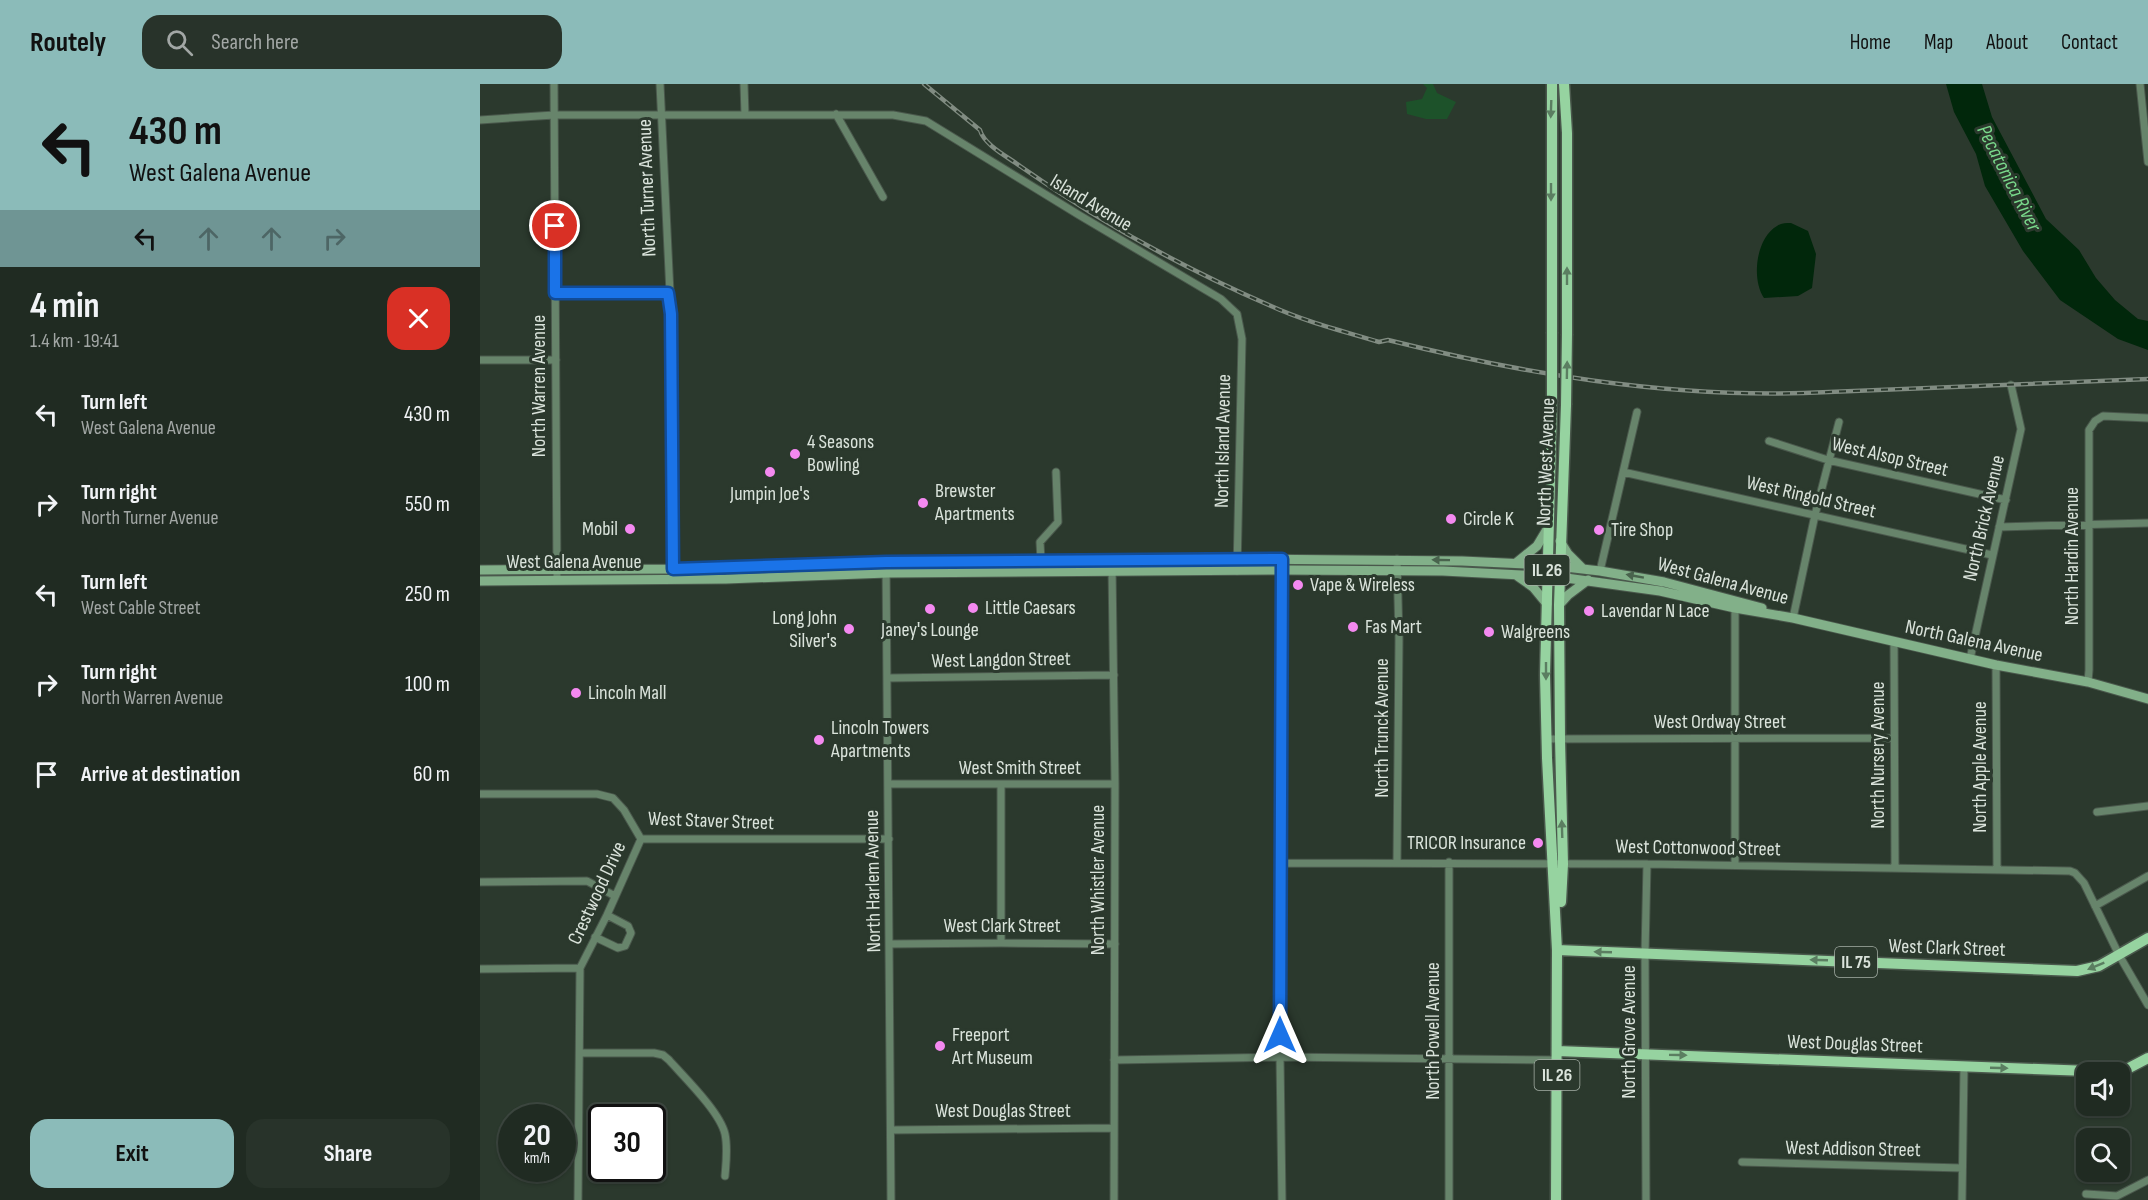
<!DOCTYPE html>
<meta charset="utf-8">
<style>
:root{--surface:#202b22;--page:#28332a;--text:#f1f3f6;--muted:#a2a7a5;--line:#3d4740;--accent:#8bbbb9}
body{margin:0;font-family:"Sofia Sans Condensed",sans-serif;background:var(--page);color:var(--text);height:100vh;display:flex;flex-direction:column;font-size:22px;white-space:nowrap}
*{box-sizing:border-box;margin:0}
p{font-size:20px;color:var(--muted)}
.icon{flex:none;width:33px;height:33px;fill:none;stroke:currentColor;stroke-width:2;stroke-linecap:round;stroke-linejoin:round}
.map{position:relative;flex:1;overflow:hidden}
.details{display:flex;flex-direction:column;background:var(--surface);width:480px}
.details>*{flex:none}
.top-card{background:#8bbbb9;color:#111;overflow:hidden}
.fabs{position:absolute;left:1596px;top:978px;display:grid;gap:12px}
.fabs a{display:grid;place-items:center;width:54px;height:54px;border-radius:12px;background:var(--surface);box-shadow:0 2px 4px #0004,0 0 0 2px var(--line);font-size:30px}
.speed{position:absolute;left:18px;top:1020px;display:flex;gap:12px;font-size:30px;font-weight:700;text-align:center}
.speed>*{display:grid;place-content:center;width:78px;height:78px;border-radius:50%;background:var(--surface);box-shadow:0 2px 4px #0004,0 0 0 2px var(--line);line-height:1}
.speed small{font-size:15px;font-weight:400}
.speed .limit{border:3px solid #111;border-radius:9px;background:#fff;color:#111}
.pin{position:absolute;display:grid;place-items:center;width:51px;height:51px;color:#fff;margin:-26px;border:3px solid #fff;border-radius:50%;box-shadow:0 2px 6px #0007}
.me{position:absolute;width:66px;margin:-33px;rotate:0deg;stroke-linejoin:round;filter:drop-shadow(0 0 4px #0008)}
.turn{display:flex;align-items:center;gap:21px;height:126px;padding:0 30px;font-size:27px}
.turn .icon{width:78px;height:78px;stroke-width:2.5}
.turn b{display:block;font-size:42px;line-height:51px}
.lanes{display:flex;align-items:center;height:57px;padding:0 30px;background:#0003;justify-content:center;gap:30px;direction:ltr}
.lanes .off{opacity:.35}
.round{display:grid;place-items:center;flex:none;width:63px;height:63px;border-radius:18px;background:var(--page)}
.summary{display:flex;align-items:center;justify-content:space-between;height:102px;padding:0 30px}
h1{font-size:36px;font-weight:700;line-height:45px}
.button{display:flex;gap:12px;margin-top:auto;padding:12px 30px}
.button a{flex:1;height:69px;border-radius:18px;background:var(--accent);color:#111;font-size:24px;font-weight:700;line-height:69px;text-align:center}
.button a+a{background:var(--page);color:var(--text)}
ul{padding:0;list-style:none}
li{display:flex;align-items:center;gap:18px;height:90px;padding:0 30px}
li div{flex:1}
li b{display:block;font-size:22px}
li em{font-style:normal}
header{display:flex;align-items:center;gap:36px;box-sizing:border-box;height:84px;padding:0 30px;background:var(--accent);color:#111}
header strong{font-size:28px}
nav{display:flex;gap:33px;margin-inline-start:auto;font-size:21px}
.search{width:420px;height:54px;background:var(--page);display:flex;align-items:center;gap:15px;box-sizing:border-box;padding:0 21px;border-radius:18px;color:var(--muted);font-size:22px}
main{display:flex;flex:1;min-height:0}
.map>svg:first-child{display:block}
.green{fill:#1d522a}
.water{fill:#01270b}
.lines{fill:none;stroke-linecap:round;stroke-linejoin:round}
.minor-casing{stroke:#4a584c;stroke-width:9}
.secondary-casing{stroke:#4a584c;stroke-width:11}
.primary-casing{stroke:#4a584c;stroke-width:13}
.minor{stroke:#67846b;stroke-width:7}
.secondary{stroke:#82b089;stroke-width:9}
.primary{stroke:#96d3a0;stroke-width:10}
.rail-casing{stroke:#818c82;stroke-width:4.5}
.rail{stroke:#2b392d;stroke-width:2;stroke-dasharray:7;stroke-linecap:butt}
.primary-bridge-casing{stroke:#4a584c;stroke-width:13;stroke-linecap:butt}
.primary-bridge{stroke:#96d3a0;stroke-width:10}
.oneway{fill:#5b7e61}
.oneway2{fill:#49634d}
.route-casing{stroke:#114b97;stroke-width:15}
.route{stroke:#1a73e8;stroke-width:10}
.poi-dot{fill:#f489f0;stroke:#2b392d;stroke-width:2}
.labels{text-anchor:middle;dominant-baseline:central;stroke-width:6;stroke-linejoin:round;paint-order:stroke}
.shield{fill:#2b392d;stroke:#a6b0a7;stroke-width:1.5}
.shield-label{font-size:18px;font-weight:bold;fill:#dae3db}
.street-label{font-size:20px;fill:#dae3db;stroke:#2b392d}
.poi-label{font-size:20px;fill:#dae3db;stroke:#2b392d;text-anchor:start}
.water-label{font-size:21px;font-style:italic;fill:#79d88b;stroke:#2b392d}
</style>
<header>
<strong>Routely</strong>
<div class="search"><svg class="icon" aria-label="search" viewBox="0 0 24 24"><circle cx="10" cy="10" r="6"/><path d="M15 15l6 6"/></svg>Search here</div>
<nav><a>Home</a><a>Map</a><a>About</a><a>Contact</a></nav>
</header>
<main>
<section class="details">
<div class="top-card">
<div class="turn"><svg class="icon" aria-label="left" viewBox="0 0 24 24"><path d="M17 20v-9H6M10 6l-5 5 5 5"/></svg><div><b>430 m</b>West Galena Avenue</div></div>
<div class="lanes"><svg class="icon" aria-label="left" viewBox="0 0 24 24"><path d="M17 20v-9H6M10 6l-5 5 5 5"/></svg><svg class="icon off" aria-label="ahead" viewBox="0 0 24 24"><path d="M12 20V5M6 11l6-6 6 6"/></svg><svg class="icon off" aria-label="ahead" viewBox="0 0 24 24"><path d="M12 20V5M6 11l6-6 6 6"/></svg><svg class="icon off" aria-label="right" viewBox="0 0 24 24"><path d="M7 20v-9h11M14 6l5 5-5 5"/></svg></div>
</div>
<div class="summary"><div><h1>4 min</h1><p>1.4 km · 19:41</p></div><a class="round" style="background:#d93025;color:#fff"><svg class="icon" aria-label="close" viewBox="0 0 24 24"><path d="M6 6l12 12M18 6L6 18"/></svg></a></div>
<ul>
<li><svg class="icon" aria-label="left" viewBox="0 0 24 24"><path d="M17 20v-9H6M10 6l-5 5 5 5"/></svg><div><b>Turn left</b><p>West Galena Avenue</p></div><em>430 m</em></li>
<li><svg class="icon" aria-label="right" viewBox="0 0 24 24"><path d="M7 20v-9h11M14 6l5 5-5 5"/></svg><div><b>Turn right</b><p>North Turner Avenue</p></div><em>550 m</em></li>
<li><svg class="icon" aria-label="left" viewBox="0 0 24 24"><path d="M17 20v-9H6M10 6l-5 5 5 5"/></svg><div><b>Turn left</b><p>West Cable Street</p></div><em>250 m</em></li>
<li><svg class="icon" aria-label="right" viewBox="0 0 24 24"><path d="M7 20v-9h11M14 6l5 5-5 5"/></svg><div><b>Turn right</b><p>North Warren Avenue</p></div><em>100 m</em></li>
<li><svg class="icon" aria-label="arrive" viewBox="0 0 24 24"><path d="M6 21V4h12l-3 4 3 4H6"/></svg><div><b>Arrive at destination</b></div><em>60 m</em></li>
</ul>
<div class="button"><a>Exit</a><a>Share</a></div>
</section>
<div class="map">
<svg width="1668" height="1116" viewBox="0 0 1668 1116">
<rect width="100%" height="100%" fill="#2b392d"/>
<path class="green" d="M 943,0 L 953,0 L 957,9 L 976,18 L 967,35 L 946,35 L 927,30 L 926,18 L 942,15 L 947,4 Z"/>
<path class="water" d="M 1466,0 L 1502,0 L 1512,33 L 1566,135 L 1599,166 L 1616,194 L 1635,216 L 1658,235 L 1668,237 L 1668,266 L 1638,255 L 1580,216 L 1543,167 L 1505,102 L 1496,70 L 1474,28 Z
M 1311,139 L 1328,147 L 1336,170 L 1332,204 L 1318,212 L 1284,214 C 1271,195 1276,154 1297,142 C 1301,139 1306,139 1311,139 Z"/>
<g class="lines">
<defs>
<path id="minor" d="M 74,0 L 77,496
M 180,0 L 191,230 L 193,490
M 264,0 L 265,31
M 1660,0 L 1668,78
M 356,30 L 403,113
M 0,36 L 74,31 L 413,31 L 446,37 L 599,131 L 741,215 L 757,230 L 762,255 L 757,487
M 75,209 L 188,209
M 0,276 L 76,276
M 1289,357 L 1348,376 L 1526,416
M 1143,388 L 1512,471
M 1519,443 L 1668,439
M 802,475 L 800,973 L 802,1116
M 561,477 L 560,458 L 578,438 L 576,388
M 406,478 L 411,1116
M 632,483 L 635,700 L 634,1116
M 1120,487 L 1157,328
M 1255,520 L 1255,781
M 1313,534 L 1335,431 L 1359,338
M 1414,558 L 1415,783
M 1490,575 L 1541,345 L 1531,301
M 1516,581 L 1517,785
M 408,594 L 634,591
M 1608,598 L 1609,586 L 1609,346 L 1615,337 L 1623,332 L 1668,334
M 1066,655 L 1414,654
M 409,700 L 635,700
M 521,701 L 521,859
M 0,710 L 117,710 L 133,714 L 144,726 L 161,755 L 409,755
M 1617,728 L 1668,722
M 917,778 L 919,555 L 917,475
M 969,778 L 969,1116
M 800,779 L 1167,780 L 1590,787 L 1595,789 L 1604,799 L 1639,871 L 1668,921
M 0,798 L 107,797 L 135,812
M 1615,822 L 1668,792
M 115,853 L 138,864 L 145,862 L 151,849 L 148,842 L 127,831
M 410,860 L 521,859 L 635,860
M 0,885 L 100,884 L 127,831 L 161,755
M 100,969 L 174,969 L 183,971 L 189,976 C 205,994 240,1028 245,1050 C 248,1064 246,1079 245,1092
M 634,976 L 800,973 L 1077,976
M 411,1046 L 634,1044
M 1262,1078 L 1482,1084
M 1606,1110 L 1637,1112 L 1668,1096
M 98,1116 L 100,884
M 1166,1116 L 1165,869 L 1167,780
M 1482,1116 L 1484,983"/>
<path id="secondary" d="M 1080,457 L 1088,470 L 1103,485
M 1036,479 L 1057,462 L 1069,442
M 0,486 L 193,485 L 406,478 L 757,475 L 982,477 L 1068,481 L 1120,487 L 1184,498 L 1282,524
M 1036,491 L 1053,503 L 1067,520
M 0,497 L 246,495 L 407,489 L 802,486 L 963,487 L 1079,493 L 1180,507 L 1255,524 L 1313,534 L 1516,581 L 1608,598 L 1668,615
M 1079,521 L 1088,511 L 1108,496"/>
<path id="primary" d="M 1084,0 L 1087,49 L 1087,250
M 1072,248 L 1072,0
M 1072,318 L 1065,591 L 1067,674 L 1077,866 L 1076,1116
M 1081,818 L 1083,780 L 1080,655 L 1079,521 L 1086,321
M 1077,866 L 1597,887 L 1619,882 L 1668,854
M 1077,967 L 1635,988 L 1647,985 L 1668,974"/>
</defs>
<use href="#minor" class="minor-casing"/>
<use href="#secondary" class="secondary-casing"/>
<use href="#primary" class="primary-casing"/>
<use href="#minor" class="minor"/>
<use href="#secondary" class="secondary"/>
<use href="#primary" class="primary"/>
<defs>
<path id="rail" d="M 444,0 L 500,46 C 504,61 528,73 540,82 C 618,137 703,184 791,222 C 826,238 863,247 899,258 L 908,256 C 1044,290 1183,313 1324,309 L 1668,295"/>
</defs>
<use href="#rail" class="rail-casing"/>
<use href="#rail" class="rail"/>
<defs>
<path id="primary-bridge" d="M 1072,248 L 1072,318
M 1086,321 L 1087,250"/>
</defs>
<use href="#primary-bridge" class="primary-bridge-casing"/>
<use href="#primary-bridge" class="primary-bridge"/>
</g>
<defs><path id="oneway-solid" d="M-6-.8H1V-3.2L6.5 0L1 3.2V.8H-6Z" transform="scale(1.5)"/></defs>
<g class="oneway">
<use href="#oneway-solid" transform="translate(1071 25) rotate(92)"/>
<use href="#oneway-solid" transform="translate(1071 108) rotate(90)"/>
<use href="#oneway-solid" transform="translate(1087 192) rotate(-90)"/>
<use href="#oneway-solid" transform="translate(1087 286) rotate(-89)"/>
<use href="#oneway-solid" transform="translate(1066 587) rotate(90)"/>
<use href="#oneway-solid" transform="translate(1082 745) rotate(-92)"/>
<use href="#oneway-solid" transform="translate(1123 868) rotate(-178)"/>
<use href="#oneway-solid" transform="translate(1339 876) rotate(-178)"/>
<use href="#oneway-solid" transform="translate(1616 882) rotate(158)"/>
<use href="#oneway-solid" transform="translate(1198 971) rotate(1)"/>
<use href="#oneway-solid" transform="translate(1519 984) rotate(2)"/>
</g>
<g class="oneway2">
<use href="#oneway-solid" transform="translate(961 476) rotate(-179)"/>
<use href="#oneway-solid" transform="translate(1155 492) rotate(-170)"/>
</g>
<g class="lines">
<defs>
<path id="route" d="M 75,142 L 75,209 L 188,209 L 191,230 L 193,485 L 406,478 L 802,475 L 800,951"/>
</defs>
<use href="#route" class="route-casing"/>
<use href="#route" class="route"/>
</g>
<g class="poi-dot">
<circle cx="315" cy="370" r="6"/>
<circle cx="290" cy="388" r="6"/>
<circle cx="443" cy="419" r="6"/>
<circle cx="971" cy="435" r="6"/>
<circle cx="150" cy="445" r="6"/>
<circle cx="1119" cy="446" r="6"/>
<circle cx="818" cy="501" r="6"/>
<circle cx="493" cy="524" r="6"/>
<circle cx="450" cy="525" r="6"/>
<circle cx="1109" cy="527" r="6"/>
<circle cx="873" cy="543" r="6"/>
<circle cx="369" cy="545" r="6"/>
<circle cx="1009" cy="548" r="6"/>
<circle cx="96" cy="609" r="6"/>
<circle cx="339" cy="656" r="6"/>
<circle cx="1058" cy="759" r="6"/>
<circle cx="460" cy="962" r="6"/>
</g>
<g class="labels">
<g class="shield">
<rect x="1044.5" y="471" width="45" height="30" rx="4.5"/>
<rect x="1355" y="863" width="42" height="30" rx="4.5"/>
<rect x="1054.5" y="976" width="45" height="30" rx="4.5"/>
</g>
<g class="shield-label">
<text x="1067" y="486">IL 26</text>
<text x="1376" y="878">IL 75</text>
<text x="1077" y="991">IL 26</text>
</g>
<g class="street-label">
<text transform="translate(167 104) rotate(-92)">North Turner Avenue</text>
<text transform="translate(611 119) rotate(31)">Island Avenue</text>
<text transform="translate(59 302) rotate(-90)">North Warren Avenue</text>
<text transform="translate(743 357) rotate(-89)">North Island Avenue</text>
<text transform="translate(1410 373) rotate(13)">West Alsop Street</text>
<text transform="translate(1066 378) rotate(-88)">North West Avenue</text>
<text transform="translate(1331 413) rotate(13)">West Ringold Street</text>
<text transform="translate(1504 434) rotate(-77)">North Brick Avenue</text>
<text transform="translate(1592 472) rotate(-90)">North Hardin Avenue</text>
<text x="94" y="478">West Galena Avenue</text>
<text transform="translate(1243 497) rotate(15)">West Galena Avenue</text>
<text transform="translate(1494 557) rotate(12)">North Galena Avenue</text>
<text transform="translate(521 576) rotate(-1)">West Langdon Street</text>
<text x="1240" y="638">West Ordway Street</text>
<text transform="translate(902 644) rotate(-90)">North Trunck Avenue</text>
<text transform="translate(1398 671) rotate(-90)">North Nursery Avenue</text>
<text transform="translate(1500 683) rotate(-90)">North Apple Avenue</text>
<text x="540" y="684">West Smith Street</text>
<text transform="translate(231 737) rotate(2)">West Staver Street</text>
<text transform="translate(1218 764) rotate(1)">West Cottonwood Street</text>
<text transform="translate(618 796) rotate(-90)">North Whistler Avenue</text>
<text transform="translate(393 797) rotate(-91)">North Harlem Avenue</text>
<text transform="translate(117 809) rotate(-65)">Crestwood Drive</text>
<text x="522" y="842">West Clark Street</text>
<text transform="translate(1467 864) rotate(2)">West Clark Street</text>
<text transform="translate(953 947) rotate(-90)">North Powell Avenue</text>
<text transform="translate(1149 948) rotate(-90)">North Grove Avenue</text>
<text transform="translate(1375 960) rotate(2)">West Douglas Street</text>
<text x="523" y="1027">West Douglas Street</text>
<text transform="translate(1373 1065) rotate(1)">West Addison Street</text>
</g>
<g class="poi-label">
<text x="327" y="358">4 Seasons<tspan x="327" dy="23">Bowling</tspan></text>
<text x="455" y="407">Brewster<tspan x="455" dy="23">Apartments</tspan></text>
<text x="290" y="410" text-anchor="middle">Jumpin Joe's</text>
<text x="983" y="435">Circle K</text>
<text x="138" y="445" text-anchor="end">Mobil</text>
<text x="1131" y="446">Tire Shop</text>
<text x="830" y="501">Vape &amp; Wireless</text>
<text x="505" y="524">Little Caesars</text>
<text x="1121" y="527">Lavendar N Lace</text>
<text x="357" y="534" text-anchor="end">Long John<tspan x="357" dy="23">Silver's</tspan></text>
<text x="885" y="543">Fas Mart</text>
<text x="450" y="546" text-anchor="middle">Janey's Lounge</text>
<text x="1021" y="548">Walgreens</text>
<text x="108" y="609">Lincoln Mall</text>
<text x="351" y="644">Lincoln Towers<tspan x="351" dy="23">Apartments</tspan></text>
<text x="1046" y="759" text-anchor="end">TRICOR Insurance</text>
<text x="472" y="951">Freeport<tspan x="472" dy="23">Art Museum</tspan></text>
</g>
<g class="water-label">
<text transform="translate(1529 94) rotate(63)">Pecatonica River</text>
</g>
</g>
</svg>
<div class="fabs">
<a><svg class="icon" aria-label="sound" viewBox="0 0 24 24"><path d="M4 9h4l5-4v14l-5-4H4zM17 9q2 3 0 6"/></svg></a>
<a><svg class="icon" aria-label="search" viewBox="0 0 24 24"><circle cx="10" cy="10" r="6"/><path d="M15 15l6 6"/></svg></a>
</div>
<div class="speed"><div>20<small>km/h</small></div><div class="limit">30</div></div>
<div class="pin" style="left:75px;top:142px;background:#d93025"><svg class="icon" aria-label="arrive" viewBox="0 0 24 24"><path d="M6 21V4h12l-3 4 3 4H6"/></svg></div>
<svg class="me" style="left:800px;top:951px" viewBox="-20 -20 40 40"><path d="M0-17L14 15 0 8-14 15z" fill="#1a73e8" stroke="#fff" stroke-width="4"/></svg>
</div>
</main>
